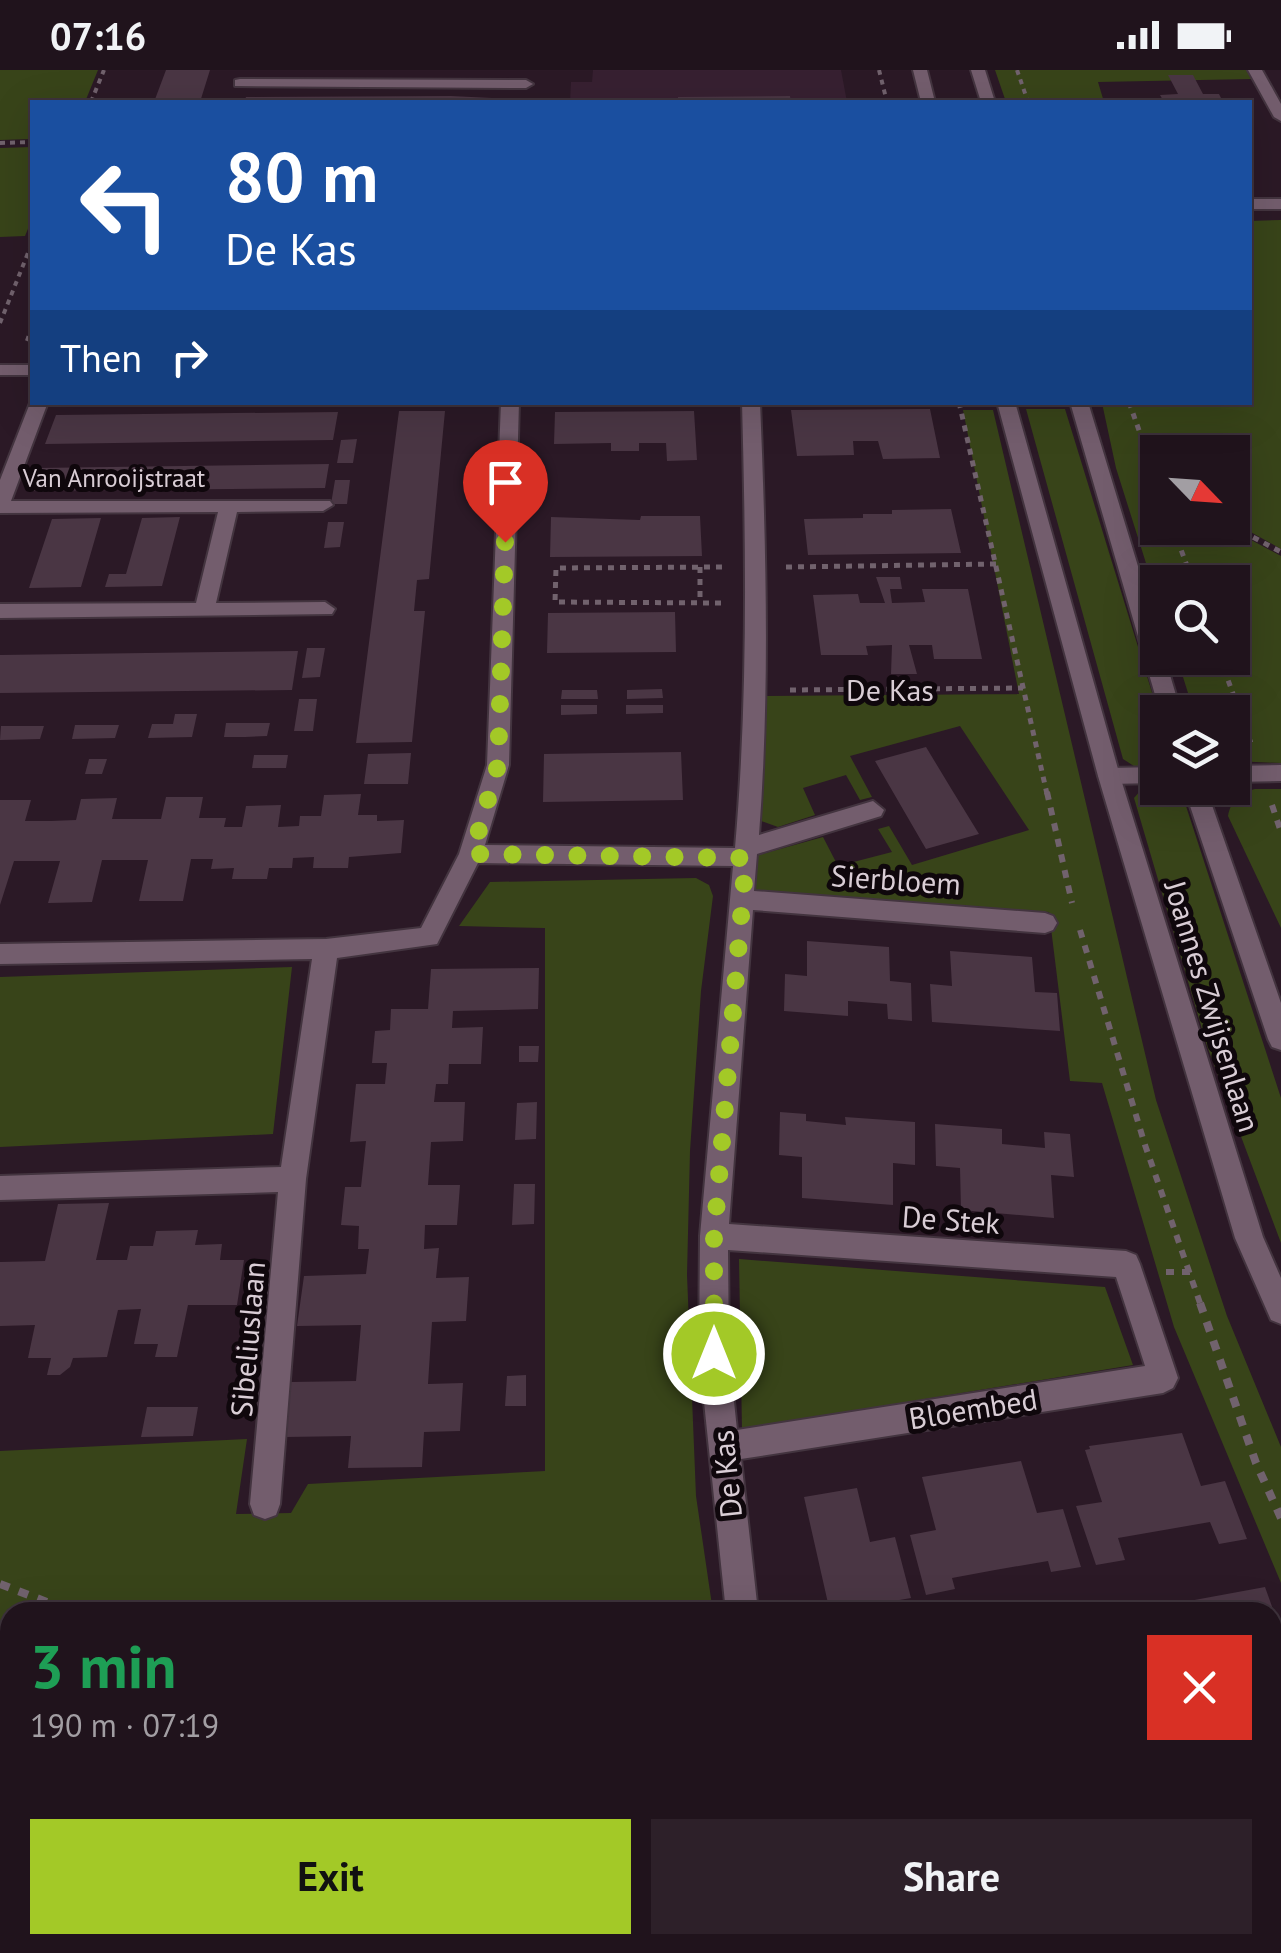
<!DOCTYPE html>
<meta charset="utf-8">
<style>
:root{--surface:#20131c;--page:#2d2029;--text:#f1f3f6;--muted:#a29ea3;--line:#3d323b;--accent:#a3c927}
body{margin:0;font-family:"PT Sans",sans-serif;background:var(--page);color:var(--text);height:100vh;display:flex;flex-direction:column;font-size:38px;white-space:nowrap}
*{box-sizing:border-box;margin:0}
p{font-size:32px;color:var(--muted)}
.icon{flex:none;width:55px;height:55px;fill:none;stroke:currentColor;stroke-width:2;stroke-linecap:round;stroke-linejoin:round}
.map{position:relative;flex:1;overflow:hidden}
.sheet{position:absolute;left:0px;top:1532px;width:1282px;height:352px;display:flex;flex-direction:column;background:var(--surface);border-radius:30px 30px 0 0;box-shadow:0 10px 40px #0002,0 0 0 2px var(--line)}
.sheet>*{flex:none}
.guide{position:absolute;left:30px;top:30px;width:1222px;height:305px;border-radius:0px;box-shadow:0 10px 40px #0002,0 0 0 2px var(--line);background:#1a4fa0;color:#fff;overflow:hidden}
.needle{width:65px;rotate:115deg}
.tools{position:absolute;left:1140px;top:365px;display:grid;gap:20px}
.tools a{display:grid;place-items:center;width:110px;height:110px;border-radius:0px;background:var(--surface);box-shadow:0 10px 40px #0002,0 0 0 2px var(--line);font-size:50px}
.pin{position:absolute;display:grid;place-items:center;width:85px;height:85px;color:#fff;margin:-102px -42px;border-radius:50% 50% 50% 0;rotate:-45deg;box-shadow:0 0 10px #0007}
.pin .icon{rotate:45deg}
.me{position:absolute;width:110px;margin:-55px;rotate:0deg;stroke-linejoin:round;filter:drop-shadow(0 0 8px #0008)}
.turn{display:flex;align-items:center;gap:35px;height:210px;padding:0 30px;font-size:45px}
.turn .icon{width:130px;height:130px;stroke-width:2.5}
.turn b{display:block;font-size:70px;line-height:85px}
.then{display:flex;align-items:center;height:95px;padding:0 30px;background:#0003;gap:20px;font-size:38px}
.round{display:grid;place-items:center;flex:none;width:105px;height:105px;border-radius:0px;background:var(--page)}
.overview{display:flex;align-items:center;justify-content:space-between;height:170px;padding:0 30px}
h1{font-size:60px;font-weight:700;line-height:75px;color:#1e9e55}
.cta{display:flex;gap:20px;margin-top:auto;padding:20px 30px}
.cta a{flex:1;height:115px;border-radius:0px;background:var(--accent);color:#111;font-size:40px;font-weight:700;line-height:115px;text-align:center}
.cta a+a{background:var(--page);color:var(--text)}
.status{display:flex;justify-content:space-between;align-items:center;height:70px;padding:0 50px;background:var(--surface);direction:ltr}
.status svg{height:28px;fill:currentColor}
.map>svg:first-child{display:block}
.built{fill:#372031}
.green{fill:#384419}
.building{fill:#4a3644}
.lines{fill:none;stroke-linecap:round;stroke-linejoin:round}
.minor-casing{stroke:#43343f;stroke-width:4}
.tertiary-casing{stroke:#43343f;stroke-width:4}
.path-far3{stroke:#71626d;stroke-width:4;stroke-dasharray:5 5;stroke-linecap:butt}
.path-far2{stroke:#71626d;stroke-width:5;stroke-dasharray:6 6;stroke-linecap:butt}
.path-far1{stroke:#71626d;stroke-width:6;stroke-dasharray:8 8;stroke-linecap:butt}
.path{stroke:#71626d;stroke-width:8;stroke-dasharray:10 10;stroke-linecap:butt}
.minor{fill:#735d6d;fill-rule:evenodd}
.tertiary{fill:#735d6d;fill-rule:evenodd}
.route{stroke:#a3c927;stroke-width:18;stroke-dasharray:0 32.4}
.labels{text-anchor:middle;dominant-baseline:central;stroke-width:10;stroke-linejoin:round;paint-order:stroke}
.far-street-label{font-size:25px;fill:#d9cdd5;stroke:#0f070c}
.street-label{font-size:30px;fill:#d9cdd5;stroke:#0f070c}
</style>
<div class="status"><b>07:16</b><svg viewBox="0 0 49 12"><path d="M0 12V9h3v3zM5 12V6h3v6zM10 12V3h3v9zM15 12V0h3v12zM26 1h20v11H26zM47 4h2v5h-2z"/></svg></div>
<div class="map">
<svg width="1281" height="1883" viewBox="0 0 1281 1883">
<rect width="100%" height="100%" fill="#2b1926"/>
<path class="built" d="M 593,0 L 841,0 L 847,32 L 570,32 L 571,12 L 592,12 Z"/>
<path class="green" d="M 0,0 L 98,0 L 85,32 L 32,32 L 32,69 L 0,70 Z
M 995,0 L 1247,0 L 1252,9 L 1098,12 L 1104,32 L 1006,32 Z
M 32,77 L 32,149 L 25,166 L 0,167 L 0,78 Z
M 1281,150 L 1281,479 L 1233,452 L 1232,382 L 1158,382 L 1158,458 L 1229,458 L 1281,486 L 1281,693 L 1233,691 L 1232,642 L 1194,642 L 1177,588 L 1232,588 L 1232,512 L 1158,512 L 1157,528 L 1116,398 L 1102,333 L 1250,332 L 1250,151 Z
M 1026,339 L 1065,339 L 1158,642 L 1157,698 L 1137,698 L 1123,689 Z
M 963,340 L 993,340 L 1156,1030 L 1227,1246 L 1281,1377 L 1281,1513 L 1174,1257 L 1102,1013 L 1070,1011 L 1049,842 L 755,821 L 758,785 L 823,767 L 838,796 L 892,782 L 878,759 L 889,756 L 912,795 L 1029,760 L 960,656 L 850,686 L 872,727 L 860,730 L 846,705 L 803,718 L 815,745 L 778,757 L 761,751 L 767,626 L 1019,624 Z
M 1165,718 L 1176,722 L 1185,733 L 1281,1028 L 1281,1173 L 1207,976 L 1134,728 L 1140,721 Z
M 1255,719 L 1281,719 L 1281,858 L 1228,746 C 1231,730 1239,723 1255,719 Z
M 696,808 L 709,815 L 713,826 L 701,921 L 690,1081 L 687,1205 L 696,1426 L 713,1542 L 10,1542 L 10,1875 L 763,1875 L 764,1883 L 0,1883 L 0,1381 L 247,1369 L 236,1444 L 291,1443 L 308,1414 L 545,1401 L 545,858 L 459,856 L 490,812 Z
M 292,897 L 273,1064 L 0,1077 L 0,907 Z
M 739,1189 L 1105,1217 L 1133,1295 L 742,1359 Z"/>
<path class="building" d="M 166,0 L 210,0 L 200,32 L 154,32 Z
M 1168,5 L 1193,5 L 1203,24 L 1219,24 L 1223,32 L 1164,32 L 1160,25 L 1178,24 Z
M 451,26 L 492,28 L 492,32 L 244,32 L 246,27 Z
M 790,26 L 791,32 L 678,32 L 678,27 Z
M 930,339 L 940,388 L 883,389 L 878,371 L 853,371 L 854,385 L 797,386 L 791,340 Z
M 399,341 L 445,341 L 429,509 L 417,510 L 414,541 L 425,541 L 412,672 L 356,673 Z
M 694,341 L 697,390 L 667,391 L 666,373 L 639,373 L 639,381 L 611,381 L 611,373 L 554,374 L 555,342 Z
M 338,342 L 333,370 L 45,374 L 56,345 Z
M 357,369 L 353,393 L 337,393 L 341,370 Z
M 329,394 L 325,418 L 29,421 L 37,398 Z
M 335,410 L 350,410 L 347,434 L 331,434 Z
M 951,439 L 961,483 L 808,485 L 804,449 L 863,448 L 863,444 L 892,444 L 892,440 Z
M 641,446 L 700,446 L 702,486 L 550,487 L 551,447 L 640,450 Z
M 180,447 L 162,516 L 105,517 L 109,504 L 126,504 L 142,448 Z
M 101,448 L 81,517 L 29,518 L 52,449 Z
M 328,452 L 344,452 L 340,477 L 324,478 Z
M 876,507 L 900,507 L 902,519 L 890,519 L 892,533 L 925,532 L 922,519 L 968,519 L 982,589 L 934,589 L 932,575 L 909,575 L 917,604 L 891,604 L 892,575 L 866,576 L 868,585 L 821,585 L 813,525 L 858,524 L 860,533 L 885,533 Z
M 675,542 L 676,582 L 547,583 L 548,543 Z
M 307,578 L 325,578 L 320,607 L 302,608 Z
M 298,581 L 292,620 L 0,623 L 0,585 Z
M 662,619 L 663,628 L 627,629 L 627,620 Z
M 562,620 L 597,620 L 598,629 L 561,629 Z
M 299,629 L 317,629 L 313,661 L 294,661 Z
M 561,635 L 597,635 L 597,644 L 561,645 Z
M 626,635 L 663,635 L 663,643 L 626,644 Z
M 175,644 L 197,644 L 192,667 L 148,668 L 152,654 L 173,654 Z
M 226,653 L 270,653 L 267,666 L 245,667 L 224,667 Z
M 75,655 L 119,655 L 115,668 L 72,669 Z
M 1,656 L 44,656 L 40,669 L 0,670 Z
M 926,677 L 952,720 L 979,764 L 926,779 L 875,691 Z
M 681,682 L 683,730 L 543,732 L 544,684 Z
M 411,683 L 408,714 L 364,714 L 368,684 Z
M 254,685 L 288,685 L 286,698 L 252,698 Z
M 89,689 L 107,689 L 102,704 L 85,704 Z
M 361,724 L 358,745 L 377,745 L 377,751 L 404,750 L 401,783 L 349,787 L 348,798 L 313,798 L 314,787 L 293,788 L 292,798 L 269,798 L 267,809 L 232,809 L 234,798 L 211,799 L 213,789 L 191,789 L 183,831 L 139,831 L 148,790 L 102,790 L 92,832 L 48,833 L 60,791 L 14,791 L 0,835 L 0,730 L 31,730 L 25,751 L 51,751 L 76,750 L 81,729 L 117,728 L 112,749 L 161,749 L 166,727 L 203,727 L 199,748 L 226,748 L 224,757 L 242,757 L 246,736 L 281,735 L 278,757 L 299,756 L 300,746 L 321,746 L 324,725 Z
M 807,871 L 889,877 L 890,911 L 911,913 L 912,951 L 888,949 L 887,934 L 848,931 L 848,946 L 784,941 L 785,904 L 807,906 Z
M 950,881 L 1032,887 L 1035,922 L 1057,923 L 1060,961 L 932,952 L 930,914 L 952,916 Z
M 539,898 L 538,939 L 453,941 L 452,958 L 483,957 L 481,994 L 449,994 L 448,1014 L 436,1014 L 434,1032 L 465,1032 L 463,1071 L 431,1072 L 428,1115 L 460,1115 L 457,1155 L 425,1155 L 424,1179 L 439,1178 L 436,1208 L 469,1207 L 466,1251 L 432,1252 L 428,1314 L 463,1313 L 460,1361 L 424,1362 L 422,1397 L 348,1398 L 351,1366 L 285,1367 L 291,1312 L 356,1311 L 361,1255 L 297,1256 L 304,1206 L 366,1204 L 369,1179 L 358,1179 L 359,1156 L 341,1155 L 345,1117 L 361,1117 L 366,1071 L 350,1072 L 356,1014 L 385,1014 L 387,993 L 372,993 L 375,961 L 390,960 L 391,939 L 428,939 L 431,899 Z
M 519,976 L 539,976 L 538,992 L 519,992 Z
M 537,1032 L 536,1069 L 515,1070 L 517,1033 Z
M 780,1042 L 806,1044 L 806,1051 L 846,1055 L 845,1047 L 915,1052 L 915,1095 L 893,1093 L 893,1135 L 802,1128 L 802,1087 L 779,1085 Z
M 935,1054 L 1002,1059 L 1002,1074 L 1045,1078 L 1044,1062 L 1070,1064 L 1074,1107 L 1051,1105 L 1054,1148 L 961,1140 L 960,1098 L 936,1096 Z
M 514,1114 L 535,1114 L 534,1154 L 512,1155 Z
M 109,1133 L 96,1190 L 127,1190 L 130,1176 L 153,1176 L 156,1161 L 198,1160 L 195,1175 L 222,1174 L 220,1190 L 244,1190 L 237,1235 L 188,1235 L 177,1287 L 155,1287 L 158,1274 L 134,1274 L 141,1239 L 118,1240 L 107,1287 L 73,1288 L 70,1297 L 60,1305 L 47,1305 L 51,1288 L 28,1288 L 35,1255 L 0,1256 L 0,1192 L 45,1191 L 58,1134 Z
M 526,1305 L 526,1336 L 505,1336 L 507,1306 Z
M 147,1337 L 198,1337 L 193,1366 L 141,1367 Z
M 1182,1363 L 1201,1416 L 1225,1411 L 1247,1469 L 1219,1474 L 1210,1452 L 1118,1468 L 1125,1490 L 1096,1495 L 1076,1436 L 1102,1432 L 1085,1380 L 1090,1379 L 1089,1376 Z
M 1021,1391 L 1037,1443 L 1063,1439 L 1081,1497 L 1051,1502 L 1048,1491 L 995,1500 L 952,1508 L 955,1519 L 926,1525 L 910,1465 L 936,1460 L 922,1407 Z
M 857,1418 L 870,1472 L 895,1467 L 911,1528 L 830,1542 L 804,1427 Z
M 1265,1517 L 1274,1542 L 1193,1542 L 1189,1531 Z
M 1281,1630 L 1281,1774 L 1272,1776 L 1272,1631 Z"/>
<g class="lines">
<defs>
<path id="minor" d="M 1248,0 L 1262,0 L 1281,34 L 1281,51 L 1274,47 Z
M 240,9 L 526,10 L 533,14 L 526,18 L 235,16 L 235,10 Z
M 1250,129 L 1281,129 L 1281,139 L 1250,139 Z
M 0,295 L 32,295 L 32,305 L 0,305 Z
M 32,328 L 32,332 L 48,332 L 11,431 L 330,431 L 333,435 L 323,441 L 237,442 L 216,533 L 325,532 L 335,539 L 332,544 L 0,548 L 0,534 L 196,533 L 218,442 L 0,443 L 0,410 Z
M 501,332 L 519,332 L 509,695 L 485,775 L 735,778 C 748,629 746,482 742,332 L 760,332 C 766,477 770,621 759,765 L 873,731 L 884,740 L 881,746 L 757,784 L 754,821 L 1045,843 L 1053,846 L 1057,853 L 1053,860 L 1045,863 L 753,840 L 729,1154 L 1126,1181 L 1136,1185 L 1140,1194 L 1178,1308 L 1173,1318 L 1163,1323 L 741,1389 L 758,1542 L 726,1542 L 699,1284 L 700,1166 L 733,796 L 478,793 L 437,874 L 337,888 L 306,1109 L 280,1434 L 276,1445 L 265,1449 L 254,1445 L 250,1434 L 278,1122 L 0,1130 L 0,1106 L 281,1097 L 312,889 L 0,894 L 0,874 L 326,869 L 421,858 L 459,784 L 487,695 ZM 728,1180 L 1116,1207 L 1145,1296 L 737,1360 L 729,1284 Z
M 1281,695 L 1281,711 L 1232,712 L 1232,696 Z
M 1158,697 L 1158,713 L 1109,714 L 1098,706 L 1109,698 Z
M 1281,1838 L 1281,1874 L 1272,1876 L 1272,1840 Z
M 787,1875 L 823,1875 L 824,1883 L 788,1883 Z
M 1137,1875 L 1208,1875 L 1205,1883 L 1134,1883 Z"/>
<path id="tertiary" d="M 913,0 L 927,0 L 935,32 L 921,32 Z
M 971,0 L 985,0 L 995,32 L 981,32 Z
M 997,332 L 1015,332 L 1120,706 L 1263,1167 L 1281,1208 L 1281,1254 L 1271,1250 L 1235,1168 L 1098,706 Z
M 1070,332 L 1088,332 L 1158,562 L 1158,588 L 1165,588 L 1181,642 L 1160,642 Z
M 1184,718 L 1206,718 L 1281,933 L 1281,980 L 1272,977 L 1268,969 Z"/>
</defs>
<use href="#minor" class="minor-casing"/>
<use href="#tertiary" class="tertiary-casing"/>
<path class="path-far3" d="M 879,0 L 887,32
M 1017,0 L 1028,32
M 91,32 L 104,0
M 0,73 L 32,72
M 0,253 L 32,173
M 27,271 L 32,256"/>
<path class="path-far2" d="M 959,332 L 1047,724
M 1129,332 L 1158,414
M 1232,456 L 1281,482
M 1173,458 L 1193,512
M 700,497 L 700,533
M 786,497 L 996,494
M 721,533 L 555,532 L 556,498 L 723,497
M 1220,588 L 1252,676
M 790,620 L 1023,618"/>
<path class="path-far1" d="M 1047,722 L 1072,833
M 1272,735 L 1281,762
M 1080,860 L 1145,1075 L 1201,1236
M 1166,1202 L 1190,1202"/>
<path class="path" d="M 1200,1233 L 1256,1393 L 1281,1448
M 0,1514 L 73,1542
M 334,1875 L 339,1883"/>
<use href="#minor" class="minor"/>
<use href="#tertiary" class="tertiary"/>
</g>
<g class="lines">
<path class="route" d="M 505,472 L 498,695 L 472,784 L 746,788 L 714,1166 L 714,1284"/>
</g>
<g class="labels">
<g class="far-street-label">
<text x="114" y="408">Van Anrooijstraat</text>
</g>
<g class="street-label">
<text x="890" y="619">De Kas</text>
<text transform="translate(896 809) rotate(4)">Sierbloem</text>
<text transform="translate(1213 936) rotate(73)">Joannes Zwijsenlaan</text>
<text transform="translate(951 1149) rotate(4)">De Stek</text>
<text transform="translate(247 1269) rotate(-85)">Sibeliuslaan</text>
<text transform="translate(973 1338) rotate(-9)">Bloembed</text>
<text transform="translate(726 1404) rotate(-96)">De Kas</text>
</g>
</g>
</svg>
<div class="tools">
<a><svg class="needle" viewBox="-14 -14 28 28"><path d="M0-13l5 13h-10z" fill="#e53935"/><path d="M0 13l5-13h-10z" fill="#a29ea3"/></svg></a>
<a><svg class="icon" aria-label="search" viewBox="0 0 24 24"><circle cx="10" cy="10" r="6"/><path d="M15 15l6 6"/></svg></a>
<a><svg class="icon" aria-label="layers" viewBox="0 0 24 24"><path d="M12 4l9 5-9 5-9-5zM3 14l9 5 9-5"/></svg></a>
</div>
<div class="pin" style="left:505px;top:472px;background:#d93025"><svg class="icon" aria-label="arrive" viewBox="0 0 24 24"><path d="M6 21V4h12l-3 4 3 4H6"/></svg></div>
<svg class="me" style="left:714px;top:1284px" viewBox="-20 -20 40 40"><circle r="17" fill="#a3c927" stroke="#fff" stroke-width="3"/><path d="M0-11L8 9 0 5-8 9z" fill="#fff"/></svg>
<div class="guide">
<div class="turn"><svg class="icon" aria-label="left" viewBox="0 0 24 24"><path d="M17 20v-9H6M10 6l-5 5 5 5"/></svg><div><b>80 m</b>De Kas</div></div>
<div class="then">Then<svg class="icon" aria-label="right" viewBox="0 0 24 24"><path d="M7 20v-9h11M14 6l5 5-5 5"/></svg></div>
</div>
<section class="sheet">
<div class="overview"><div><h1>3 min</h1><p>190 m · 07:19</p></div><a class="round" style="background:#d93025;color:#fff"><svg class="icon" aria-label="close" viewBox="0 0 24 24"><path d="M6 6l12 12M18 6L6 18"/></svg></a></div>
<div class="cta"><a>Exit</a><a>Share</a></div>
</section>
</div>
